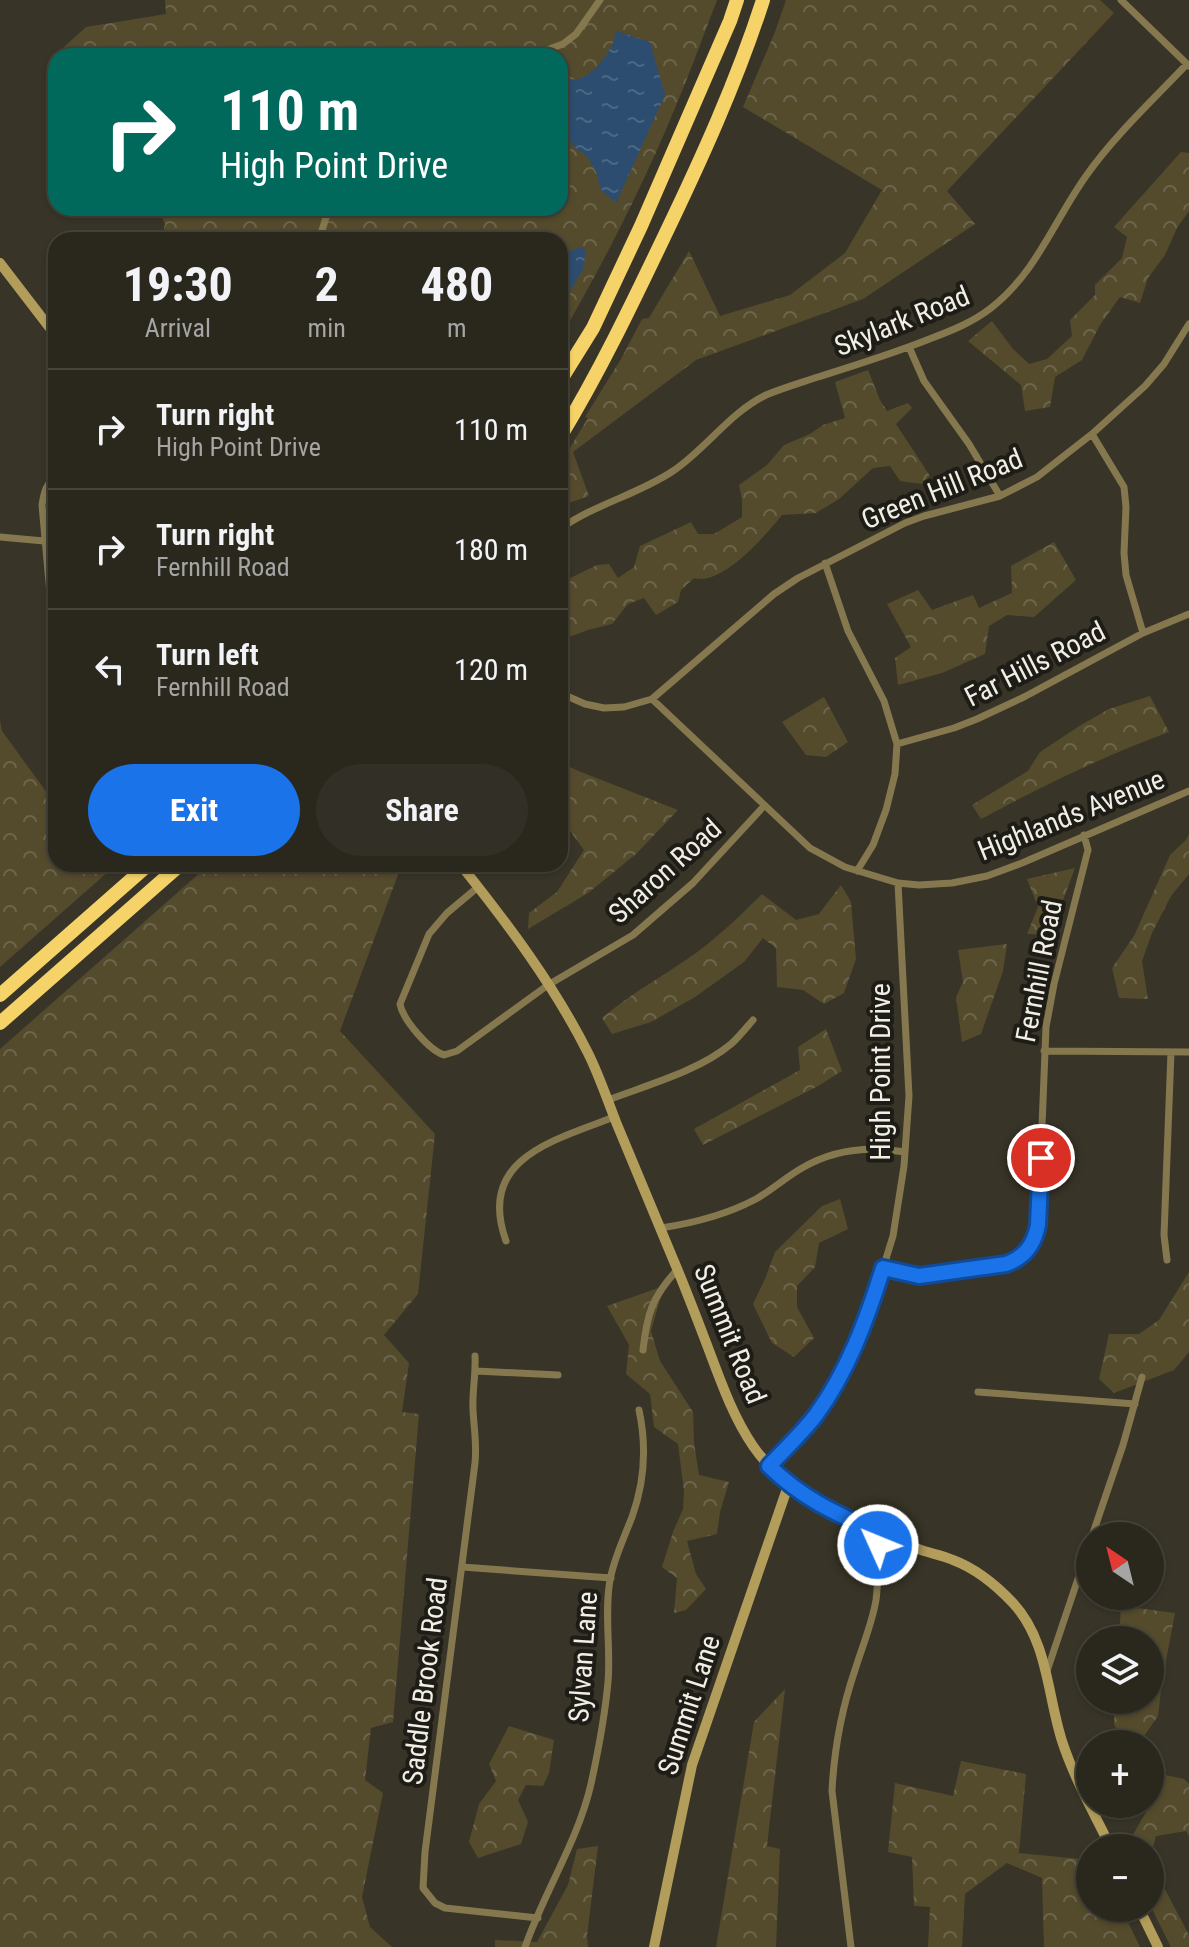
<!DOCTYPE html>
<meta charset="utf-8">
<style>
:root{--surface:#2a271d;--page:#322f26;--text:#f1f3f6;--muted:#a5a5a4;--line:#46443b;--accent:#1a73e8}
body{margin:0;font-family:"Roboto Condensed",sans-serif;background:var(--page);color:var(--text);height:100vh;display:flex;flex-direction:column;font-size:30px;white-space:nowrap}
*{box-sizing:border-box;margin:0}
p{font-size:26px;color:var(--muted)}
.icon{flex:none;width:44px;height:44px;fill:none;stroke:currentColor;stroke-width:2;stroke-linecap:round;stroke-linejoin:round}
.map{position:relative;flex:1;overflow:hidden}
.drawer{position:absolute;left:48px;top:232px;width:520px;height:640px;display:flex;flex-direction:column;background:var(--surface);border-radius:24px;box-shadow:0 2px 6px #0004,0 0 0 2px var(--line)}
.drawer>*{flex:none}
.hud{position:absolute;left:48px;top:48px;width:520px;height:168px;border-radius:24px;box-shadow:0 2px 6px #0004,0 0 0 2px var(--line);background:#00695c;color:#fff;overflow:hidden}
.needle{width:52px;rotate:325deg}
.fabs{position:absolute;left:1076px;top:1522px;display:grid;gap:16px}
.fabs a{display:grid;place-items:center;width:88px;height:88px;border-radius:50%;background:var(--surface);box-shadow:0 2px 6px #0004,0 0 0 2px var(--line);font-size:40px}
.pin{position:absolute;display:grid;place-items:center;width:68px;height:68px;color:#fff;margin:-34px;border:4px solid #fff;border-radius:50%;box-shadow:0 2px 8px #0007}
.me{position:absolute;width:88px;margin:-44px;rotate:314deg;stroke-linejoin:round;filter:drop-shadow(0 0 6px #0008)}
.turn{display:flex;align-items:center;gap:28px;height:168px;padding:0 40px;font-size:36px}
.turn .icon{width:104px;height:104px;stroke-width:2.5}
.turn b{display:block;font-size:56px;line-height:68px}
.eta{display:flex;justify-content:space-evenly;align-items:center;height:136px;text-align:center}
.eta b{font-size:48px;font-weight:700;line-height:56px}
.primary-button{display:flex;gap:16px;margin-top:auto;padding:16px 40px}
.primary-button a{flex:1;height:92px;border-radius:48px;background:var(--accent);color:#fff;font-size:32px;font-weight:700;line-height:92px;text-align:center}
.primary-button a+a{background:var(--page);color:var(--text)}
ul{padding:0;list-style:none}
li{display:flex;align-items:center;gap:24px;height:120px;padding:0 40px;border-top:2px solid var(--line)}
li div{flex:1}
li b{display:block;font-size:30px}
li em{font-style:normal}
.map>svg:first-child{display:block}
.forest{fill:url(#forest-crowns)}
.water{fill:url(#water-ripples)}
.lines{fill:none;stroke-linecap:round;stroke-linejoin:round}
.street{stroke:#85784f;stroke-width:7}
.secondary{stroke:#b29d5b;stroke-width:10}
.highway{stroke:#f5d368;stroke-width:14}
.route-casing{stroke:#114b97;stroke-width:20}
.route{stroke:#1a73e8;stroke-width:14}
.labels{text-anchor:middle;dominant-baseline:central;stroke-width:8;stroke-linejoin:round;paint-order:stroke}
.street-label{font-size:28px;fill:#f1eee6;stroke:#1e1c16}
</style>
<div class="map">
<svg width="1189" height="1947" viewBox="0 0 1189 1947">
<defs>
<pattern id="forest-crowns" width="20" height="18" patternUnits="userSpaceOnUse" patternTransform="scale(2)"><rect width="20" height="18" fill="#544b2d"/><path d="M2 6a3 3 0 1 1 6 0M12 15a3 3 0 1 1 6 0" fill="none" stroke="#6d654b"/></pattern>
<pattern id="water-ripples" width="26" height="14" patternUnits="userSpaceOnUse" patternTransform="scale(2)"><rect width="26" height="14" fill="#2c4d70"/><path d="M2 4q2-2 4 0t4 0M15 11q2-2 4 0t4 0" fill="none" stroke="#4b6784"/></pattern>
</defs>
<rect width="100%" height="100%" fill="#383427"/>
<path class="forest" d="M 165,0 L 717,0 C 703,36 690,73 675,108 C 642,188 603,264 560,338 L 560,240 L 161,240 L 165,224 L 158,208 L 560,208 L 560,56 L 66,56 L 64,47 L 86,27 L 166,14 Z
M 786,0 L 1100,0 L 1114,13 L 947,191 L 975,224 L 863,299 L 696,360 L 573,452 L 589,496 L 560,506 L 560,464 L 588,418 L 585,417 L 621,359 L 642,319 L 649,318 L 689,251 L 720,316 L 790,295 L 845,253 L 882,190 L 743,107 L 775,32 Z
M 1181,152 L 1189,153 L 1189,211 L 1177,228 L 1165,255 L 1148,278 L 1140,303 L 1120,297 L 1100,325 L 1082,360 L 1055,377 L 1050,407 L 1025,411 L 1021,385 L 968,341 L 992,321 L 1013,349 L 1029,364 L 1047,359 L 1072,336 L 1070,320 L 1095,295 L 1095,285 L 1122,258 L 1127,237 L 1114,227 Z
M 868,370 L 880,400 L 887,411 L 908,403 L 912,408 L 896,424 L 930,476 L 922,484 L 900,481 L 890,466 L 873,468 L 839,499 L 816,513 L 782,515 C 765,536 722,586 694,578 L 681,590 L 678,602 L 656,615 L 644,598 L 628,604 L 612,624 L 588,630 L 566,638 L 560,642 L 560,583 L 597,565 L 609,564 L 618,578 L 634,567 L 640,546 L 691,522 L 698,534 L 714,534 L 742,517 L 742,499 L 739,485 L 767,465 L 784,445 L 810,434 L 823,425 L 845,418 L 835,382 Z
M 1054,542 L 1076,580 L 1034,617 L 1007,615 L 989,626 L 985,654 L 942,673 L 898,685 L 895,658 L 911,647 L 887,604 L 918,590 L 932,610 L 973,595 L 979,608 L 1012,593 L 1011,566 Z
M 1150,696 L 1169,732 C 1104,756 1042,786 981,819 L 972,805 L 1028,771 L 1040,752 L 1081,725 L 1109,709 Z
M 824,697 L 848,742 L 826,757 L 806,755 L 782,722 Z
M 0,720 L 2,731 L 50,797 L 56,798 L 56,864 L 117,864 L 0,967 Z
M 560,762 L 576,770 L 678,810 L 636,854 L 588,893 L 528,929 L 529,913 L 557,892 L 584,850 L 560,817 Z
M 1189,834 L 1189,874 L 1171,896 L 1152,933 L 1142,961 L 1148,999 L 1119,998 L 1112,968 L 1134,936 L 1170,855 L 1186,840 Z
M 210,864 L 402,864 L 340,1031 L 435,1134 L 418,1294 L 384,1335 L 409,1363 L 402,1412 L 419,1414 L 393,1722 L 371,1728 L 365,1780 L 383,1793 L 362,1897 L 370,1927 L 392,1947 L 0,1947 L 0,1049 Z
M 1075,868 L 1050,935 L 1027,934 L 1038,907 L 1027,879 Z
M 841,885 L 851,902 L 856,959 L 844,993 L 824,1004 L 803,990 L 777,987 L 776,948 L 763,938 L 744,962 L 695,997 L 651,1022 L 612,1034 L 602,1018 C 631,993 665,975 696,953 C 720,935 741,915 762,894 L 796,920 L 819,914 Z
M 1007,944 L 1003,971 L 981,1034 L 962,1042 L 956,997 L 963,982 L 958,950 Z
M 826,1029 L 842,1071 L 818,1086 L 703,1145 L 694,1129 L 800,1070 L 798,1047 Z
M 840,1199 L 848,1229 L 819,1243 L 815,1267 L 797,1286 L 797,1307 L 814,1338 L 794,1357 L 772,1343 L 753,1304 L 765,1279 L 775,1252 L 822,1206 Z
M 1189,1272 L 1189,1352 L 1174,1370 L 1114,1393 L 1099,1379 L 1109,1334 L 1139,1334 L 1159,1320 Z
M 664,1286 L 651,1331 L 660,1361 L 693,1412 L 694,1443 L 699,1475 L 729,1482 L 720,1512 L 717,1534 L 687,1541 L 696,1574 L 706,1589 L 686,1610 L 674,1613 L 677,1578 L 662,1567 L 673,1532 L 683,1509 L 684,1491 L 678,1444 L 654,1427 L 650,1394 L 626,1374 L 629,1345 L 607,1306 Z
M 1121,1606 L 1175,1613 L 1162,1682 L 1158,1716 L 1144,1736 L 1146,1744 L 1124,1744 L 1114,1724 L 1115,1700 L 1150,1700 L 1150,1640 L 1119,1640 Z
M 785,1689 L 767,1846 L 780,1849 L 776,1947 L 716,1947 L 754,1722 Z
M 509,1726 L 554,1740 L 549,1773 L 543,1786 L 526,1785 L 518,1800 L 528,1822 L 521,1844 L 478,1858 L 469,1842 L 479,1804 L 496,1781 L 489,1764 Z
M 1150,1755 L 1156,1773 L 1184,1779 L 1189,1784 L 1189,1836 L 1186,1831 L 1156,1836 L 1150,1859 L 1150,1848 L 1127,1848 L 1127,1845 L 1149,1807 L 1155,1792 L 1150,1781 Z
M 961,1761 L 1026,1774 L 1019,1853 L 1090,1860 L 1090,1908 L 1121,1908 L 1140,1947 L 1044,1947 L 1042,1878 L 1007,1863 L 965,1894 L 962,1947 L 928,1947 L 930,1907 L 914,1906 L 912,1857 L 888,1852 L 895,1783 L 953,1796 Z
M 598,1846 L 587,1936 L 588,1947 L 495,1947 L 495,1940 L 537,1942 L 568,1885 L 577,1849 Z
M 1150,1861 L 1189,1935 L 1189,1947 L 1171,1947 L 1150,1905 Z"/>
<path class="water" d="M 616,31 L 650,42 L 665,95 L 616,203 L 601,190 L 596,172 L 587,156 L 574,147 L 567,134 L 560,130 L 560,83 C 567,78 570,80 578,79 C 595,75 615,47 616,31 Z
M 581,247 L 586,251 L 583,269 L 560,308 L 560,255 Z"/>
<g class="lines">
<path class="street" d="M 1121,0 L 1189,66
M 530,56 L 563,44 L 576,34 L 600,0
M 319,240 L 329,208
M 909,347 L 924,381 L 969,444 L 1000,496
M 1092,434 L 1124,487 L 1126,507 L 1124,553 L 1126,575 L 1143,633
M 56,476 C 46,484 44,492 42,505 L 56,661
M 560,529 C 595,504 637,495 673,471 C 706,449 729,413 766,395 C 783,388 800,383 818,377 C 856,365 895,353 932,338 C 953,330 973,322 991,308 C 1036,273 1054,221 1086,176 C 1113,137 1154,99 1187,64
M 0,537 L 44,541
M 825,563 L 848,631 L 884,701 L 897,744 L 895,774 L 886,810 L 873,845 L 857,871
M 560,693 L 585,704 L 604,708 L 624,707 L 652,699 L 774,594 L 798,578 L 905,523 L 924,516 L 1000,496 L 1037,477 L 1092,434 L 1145,386 L 1164,364 L 1189,324
M 652,699 L 810,848 L 845,867 L 898,883 L 919,885 L 952,883 L 987,876 L 1022,863 L 1189,791
M 897,744 L 954,728 L 977,719 L 1024,697 L 1143,633 L 1189,614
M 478,887 L 447,913 L 429,934 L 400,1004 C 403,1020 429,1050 444,1055 L 457,1051 L 548,985 L 633,935 L 693,883 L 764,806
M 1044,1051 L 1189,1052
M 608,1100 C 647,1085 699,1071 731,1044 C 739,1037 746,1028 753,1020
M 661,1228 C 694,1223 726,1215 756,1199 C 772,1190 786,1177 802,1168 C 834,1149 870,1146 905,1152
M 506,1241 C 476,1158 555,1140 614,1117
M 1167,1260 L 1164,1235 L 1171,1052
M 883,1268 L 919,1276 L 1006,1264 L 1015,1261 L 1028,1250 L 1036,1235 L 1038,1225 L 1046,1027 L 1054,984 L 1088,850 L 1084,835
M 643,1350 C 647,1314 652,1297 677,1270
M 475,1356 C 476,1374 472,1392 473,1410 C 474,1429 477,1444 475,1463 L 425,1852 L 423,1888 L 435,1903 L 445,1908 L 538,1918
M 476,1371 L 558,1375
M 978,1392 L 1135,1404
M 769,1466 L 814,1418 L 837,1382 L 860,1335 L 872,1304 L 893,1236 L 904,1166 L 909,1096 L 898,883
M 1092,1536 L 1123,1445 L 1142,1377
M 462,1567 L 611,1578
M 1047,1671 L 1090,1543
M 525,1947 C 544,1892 578,1841 591,1784 C 598,1752 605,1715 608,1682 C 611,1648 604,1614 610,1580 C 614,1558 624,1538 632,1517 C 645,1481 647,1447 639,1410
M 851,1947 L 832,1791 C 834,1751 842,1708 855,1670 C 862,1647 872,1624 876,1600 C 879,1578 878,1554 877,1532"/>
<path class="secondary" d="M 0,263 L 56,336
M 460,864 C 507,923 554,985 588,1053 C 599,1075 607,1099 616,1122 C 635,1167 654,1213 673,1259 C 685,1287 696,1316 707,1345 C 720,1379 732,1415 753,1446 C 790,1500 864,1530 924,1551 C 934,1554 944,1556 953,1560 C 977,1569 996,1585 1013,1603 C 1048,1641 1047,1694 1062,1741 C 1074,1778 1094,1813 1111,1848
M 1139,1908 L 1158,1947
M 654,1947 L 692,1765 L 789,1483"/>
<path class="highway" d="M 560,381 L 593,328 L 641,226 L 730,21 L 737,0
M 560,437 C 599,373 632,304 664,237 C 701,160 737,81 763,0
M 0,995 L 149,864
M 0,1023 L 181,864"/>
</g>
<g class="lines">
<defs>
<path id="route" d="M 878,1545 L 877,1532 C 835,1513 803,1499 769,1466 C 785,1449 802,1433 816,1415 C 848,1371 867,1319 883,1268 L 919,1276 L 1006,1264 C 1025,1257 1034,1245 1038,1225 L 1041,1158"/>
</defs>
<use href="#route" class="route-casing"/>
<use href="#route" class="route"/>
</g>
<g class="labels">
<g class="street-label">
<text transform="translate(902 321) rotate(-22)">Skylark Road</text>
<text transform="translate(942 489) rotate(-22)">Green Hill Road</text>
<text transform="translate(1035 664) rotate(-27)">Far Hills Road</text>
<text transform="translate(1071 815) rotate(-22)">Highlands Avenue</text>
<text transform="translate(665 871) rotate(-42)">Sharon Road</text>
<text transform="translate(1039 971) rotate(-79)">Fernhill Road</text>
<text transform="translate(880 1072) rotate(-90)">High Point Drive</text>
<text transform="translate(730 1334) rotate(68)">Summit Road</text>
<text transform="translate(583 1657) rotate(-86)">Sylvan Lane</text>
<text transform="translate(425 1681) rotate(-83)">Saddle Brook Road</text>
<text transform="translate(689 1705) rotate(-72)">Summit Lane</text>
</g>
</g>
</svg>
<div class="fabs">
<a><svg class="needle" viewBox="-14 -14 28 28"><path d="M0-13l5 13h-10z" fill="#e53935"/><path d="M0 13l5-13h-10z" fill="#a5a5a4"/></svg></a>
<a><svg class="icon" aria-label="layers" viewBox="0 0 24 24"><path d="M12 4l9 5-9 5-9-5zM3 14l9 5 9-5"/></svg></a>
<a>+</a>
<a>−</a>
</div>
<div class="pin" style="left:1041px;top:1158px;background:#d93025"><svg class="icon" aria-label="arrive" viewBox="0 0 24 24"><path d="M6 21V4h12l-3 4 3 4H6"/></svg></div>
<svg class="me" style="left:878px;top:1545px" viewBox="-20 -20 40 40"><circle r="17" fill="#1a73e8" stroke="#fff" stroke-width="3"/><path d="M0-11L8 9 0 5-8 9z" fill="#fff"/></svg>
<div class="hud">
<div class="turn"><svg class="icon" aria-label="right" viewBox="0 0 24 24"><path d="M7 20v-9h11M14 6l5 5-5 5"/></svg><div><b>110 m</b>High Point Drive</div></div>
</div>
<section class="drawer">
<div class="eta">
<div><b>19:30</b><p>Arrival</p></div>
<div><b>2</b><p>min</p></div>
<div><b>480</b><p>m</p></div>
</div>
<ul>
<li><svg class="icon" aria-label="right" viewBox="0 0 24 24"><path d="M7 20v-9h11M14 6l5 5-5 5"/></svg><div><b>Turn right</b><p>High Point Drive</p></div><em>110 m</em></li>
<li><svg class="icon" aria-label="right" viewBox="0 0 24 24"><path d="M7 20v-9h11M14 6l5 5-5 5"/></svg><div><b>Turn right</b><p>Fernhill Road</p></div><em>180 m</em></li>
<li><svg class="icon" aria-label="left" viewBox="0 0 24 24"><path d="M17 20v-9H6M10 6l-5 5 5 5"/></svg><div><b>Turn left</b><p>Fernhill Road</p></div><em>120 m</em></li>
</ul>
<div class="primary-button"><a>Exit</a><a>Share</a></div>
</section>
</div>
